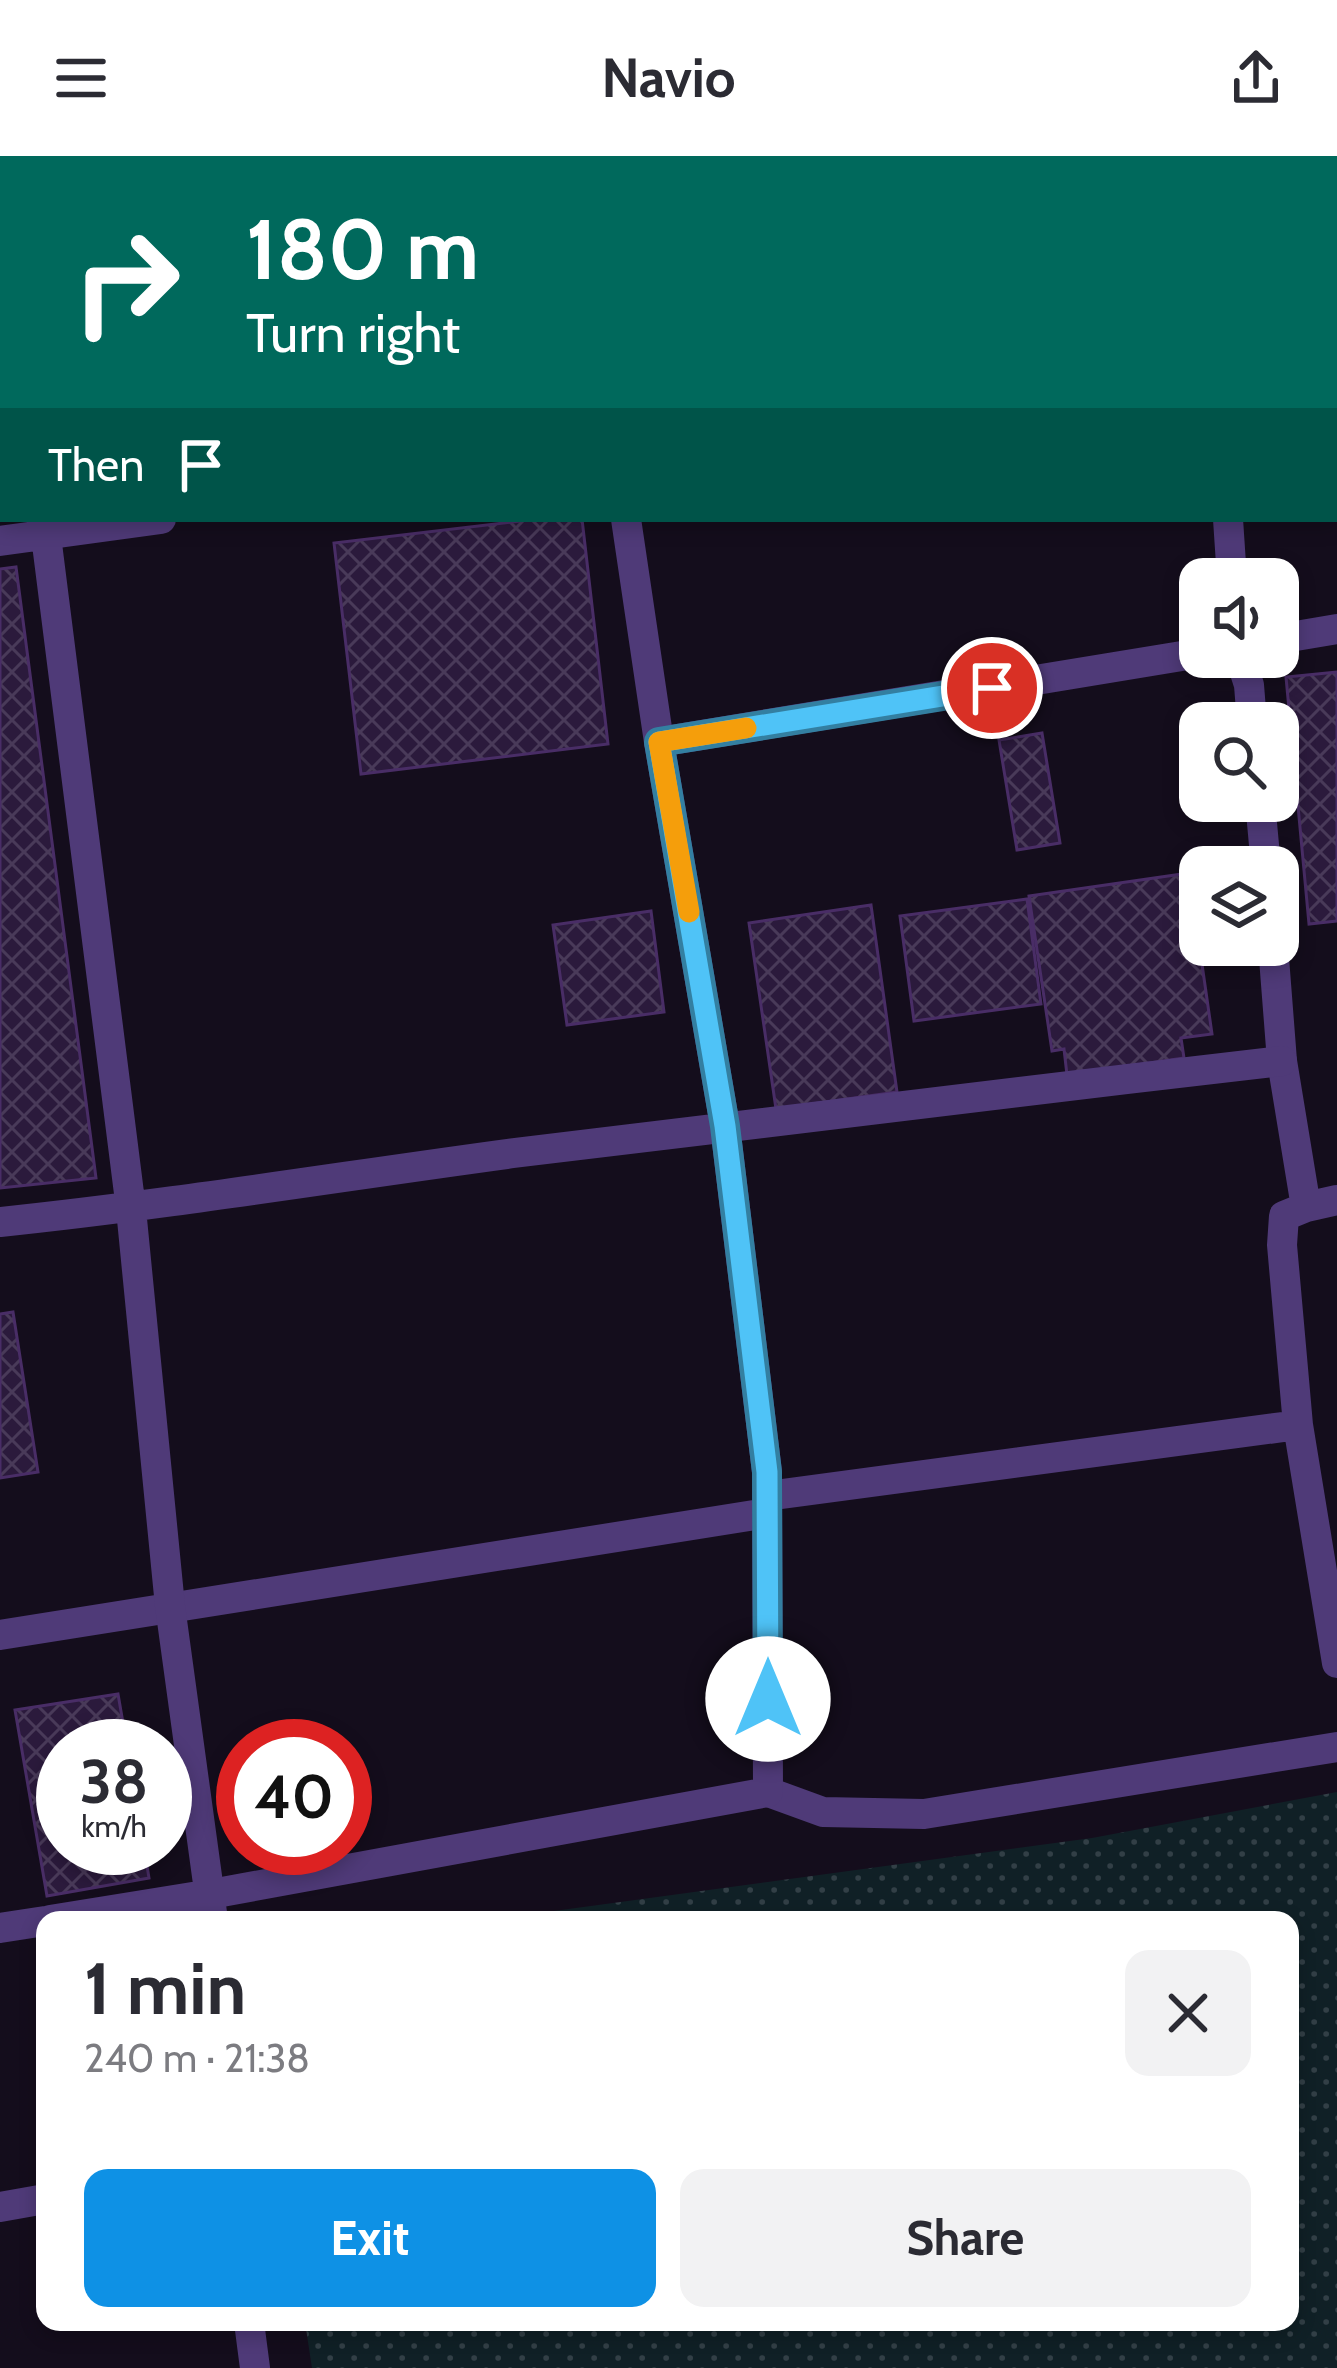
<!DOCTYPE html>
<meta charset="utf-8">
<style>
:root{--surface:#fff;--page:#f2f2f3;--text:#2b2b33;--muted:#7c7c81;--accent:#0e91e5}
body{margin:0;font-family:Cabin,sans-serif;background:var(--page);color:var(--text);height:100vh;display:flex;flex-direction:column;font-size:45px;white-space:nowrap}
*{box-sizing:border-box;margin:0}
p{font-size:39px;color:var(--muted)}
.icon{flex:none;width:66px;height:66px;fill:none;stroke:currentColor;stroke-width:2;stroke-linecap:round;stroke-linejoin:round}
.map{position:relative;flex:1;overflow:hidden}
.panel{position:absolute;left:36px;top:1755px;width:1263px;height:420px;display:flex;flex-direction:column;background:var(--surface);border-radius:24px;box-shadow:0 6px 18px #0003}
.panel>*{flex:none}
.top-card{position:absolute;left:0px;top:0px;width:1338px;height:366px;box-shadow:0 6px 18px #0003;background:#00695c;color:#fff;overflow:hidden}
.buttons{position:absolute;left:1179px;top:402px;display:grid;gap:24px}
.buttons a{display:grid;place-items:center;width:120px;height:120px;border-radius:24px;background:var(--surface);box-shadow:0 6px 18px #0003;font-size:60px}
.speed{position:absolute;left:36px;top:1563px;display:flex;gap:24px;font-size:60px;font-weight:700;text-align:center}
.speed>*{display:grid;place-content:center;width:156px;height:156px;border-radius:50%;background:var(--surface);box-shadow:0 6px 18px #0003;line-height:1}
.speed small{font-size:30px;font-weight:400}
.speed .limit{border:18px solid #d22;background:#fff;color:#111}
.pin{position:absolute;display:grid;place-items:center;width:102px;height:102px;color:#fff;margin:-51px;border:6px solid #fff;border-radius:50%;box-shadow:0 3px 12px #0007}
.me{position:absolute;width:132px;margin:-66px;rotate:0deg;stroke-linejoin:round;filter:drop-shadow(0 0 9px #0008)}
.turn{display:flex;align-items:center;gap:42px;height:252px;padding:0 48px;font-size:54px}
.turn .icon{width:156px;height:156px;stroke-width:2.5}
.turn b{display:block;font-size:84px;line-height:102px}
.then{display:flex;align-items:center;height:114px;padding:0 48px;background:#0003;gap:24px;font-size:45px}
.round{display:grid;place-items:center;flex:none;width:126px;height:126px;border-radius:24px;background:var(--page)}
.headline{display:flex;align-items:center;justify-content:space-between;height:204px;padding:0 48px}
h1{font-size:72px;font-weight:700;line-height:90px}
.button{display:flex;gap:24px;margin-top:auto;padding:24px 48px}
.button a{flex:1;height:138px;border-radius:24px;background:var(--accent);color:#fff;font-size:48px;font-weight:700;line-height:138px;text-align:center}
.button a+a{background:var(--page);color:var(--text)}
header{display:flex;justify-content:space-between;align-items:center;height:156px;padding:0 48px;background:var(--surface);font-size:54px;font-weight:700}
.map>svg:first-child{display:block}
.park{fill:url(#park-dots)}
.building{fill:url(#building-cross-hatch);stroke:#492d66;stroke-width:3}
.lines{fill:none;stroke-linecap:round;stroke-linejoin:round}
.minor{stroke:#4f3a78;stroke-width:30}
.tertiary{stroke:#4f3a78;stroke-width:30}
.route-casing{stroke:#337fa1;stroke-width:30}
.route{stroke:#4fc3f7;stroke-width:21}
.slow{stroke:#f59e0b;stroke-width:21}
</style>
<header><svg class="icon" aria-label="menu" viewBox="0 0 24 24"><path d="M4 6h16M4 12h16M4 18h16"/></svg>Navio<svg class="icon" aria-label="share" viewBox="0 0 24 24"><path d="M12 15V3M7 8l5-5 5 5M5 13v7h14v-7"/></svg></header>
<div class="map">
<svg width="1337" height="2212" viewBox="0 0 1337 2212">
<defs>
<pattern id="park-dots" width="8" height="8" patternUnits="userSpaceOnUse" patternTransform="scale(3)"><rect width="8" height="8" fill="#102026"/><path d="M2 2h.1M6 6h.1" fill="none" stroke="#323f46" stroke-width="1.8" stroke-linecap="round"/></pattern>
<pattern id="building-cross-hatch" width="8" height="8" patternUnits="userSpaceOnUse" patternTransform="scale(3)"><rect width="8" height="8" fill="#2b1a3c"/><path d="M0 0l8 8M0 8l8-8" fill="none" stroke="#493a59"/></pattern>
</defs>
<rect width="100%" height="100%" fill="#140d1c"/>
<path class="park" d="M 1337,1636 L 1337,2212 L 312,2212 L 305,2166 L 1290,2166 L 1290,1764 L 487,1764 L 1092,1682 Z"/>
<path class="building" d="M 64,0 L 245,0 L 245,3 L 65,3 Z
M 265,0 L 434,0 L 434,3 L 266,3 Z
M 682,0 L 805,0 L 806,3 L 682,3 Z
M 0,257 L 3,257 L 3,329 L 0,329 Z
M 537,363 L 582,363 L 608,588 L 361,618 L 334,387 Z
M 16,411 L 96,1022 L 0,1032 L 0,413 Z
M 1337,516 L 1337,765 L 1309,768 L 1286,521 Z
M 1042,577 L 1060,687 L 1017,694 L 999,584 Z
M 1189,717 L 1212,878 L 1181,882 L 1184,902 L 1067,919 L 1064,893 L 1052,895 L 1029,740 Z
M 1027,743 L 1041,848 L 914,865 L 900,760 Z
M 871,749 L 897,936 L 776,953 L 749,767 Z
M 651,755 L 664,856 L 567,869 L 553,769 Z
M 13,1156 L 38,1316 L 0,1322 L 0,1158 Z
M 118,1538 L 127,1590 L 63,1590 L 63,1692 L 144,1692 L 149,1722 L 47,1740 L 15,1554 Z"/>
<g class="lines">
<path class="minor" d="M 19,0 L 19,3
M 648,0 L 648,3
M 879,0 L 879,3
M 1066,0 L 1066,3
M 1199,0 L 1200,3
M 0,45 L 3,44
M 1228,363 L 1232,423
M 1278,483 L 1337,473
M 1240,501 L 1249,529 L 1252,567
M 659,586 L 1200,497
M 1260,645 L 1266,711
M 1273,789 L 1282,905 L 1306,1051 L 1337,1044
M 1306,1051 L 1284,1060 L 1282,1089 L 1298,1269 L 1337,1507
M 767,1340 L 1298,1269
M 0,1479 L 767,1357
M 768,1636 L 823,1656 L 924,1658 L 1337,1591
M 0,2051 L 45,2043"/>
<path class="tertiary" d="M 46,380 L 131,1053 L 170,1450 L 213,1764
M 0,385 L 161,363
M 0,1066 C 172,1048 343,1020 514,997 C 770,964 1026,935 1282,905
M 50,1764 L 211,1738 L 768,1636 L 767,1316 L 725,970 L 659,586 L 626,363
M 0,1772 L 45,1765
M 249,2166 L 255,2212"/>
</g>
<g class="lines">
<defs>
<path id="route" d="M 768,1543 L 767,1316 L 725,970 L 659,586 L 992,532"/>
</defs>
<use href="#route" class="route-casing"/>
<use href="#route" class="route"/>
<path class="slow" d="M 689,756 L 659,586 L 746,572"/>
</g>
</svg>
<div class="buttons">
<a><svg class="icon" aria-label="sound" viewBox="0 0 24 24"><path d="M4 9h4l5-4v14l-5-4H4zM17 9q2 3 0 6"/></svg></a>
<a><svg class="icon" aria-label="search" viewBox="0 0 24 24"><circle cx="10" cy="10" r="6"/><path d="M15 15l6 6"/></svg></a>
<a><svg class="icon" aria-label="layers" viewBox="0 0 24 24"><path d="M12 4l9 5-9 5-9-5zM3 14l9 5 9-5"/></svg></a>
</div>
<div class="speed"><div>38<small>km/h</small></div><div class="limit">40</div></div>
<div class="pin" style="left:992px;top:532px;background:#d93025"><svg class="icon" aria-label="arrive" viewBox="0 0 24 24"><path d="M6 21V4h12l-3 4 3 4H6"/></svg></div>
<svg class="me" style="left:768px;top:1543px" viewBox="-20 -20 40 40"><circle r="19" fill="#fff"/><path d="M0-13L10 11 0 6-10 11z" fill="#4fc3f7"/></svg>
<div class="top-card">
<div class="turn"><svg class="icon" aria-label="right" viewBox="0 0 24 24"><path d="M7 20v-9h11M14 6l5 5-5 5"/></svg><div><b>180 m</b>Turn right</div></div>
<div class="then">Then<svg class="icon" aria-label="arrive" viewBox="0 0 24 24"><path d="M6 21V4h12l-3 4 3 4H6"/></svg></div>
</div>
<section class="panel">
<div class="headline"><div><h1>1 min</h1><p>240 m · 21:38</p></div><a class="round"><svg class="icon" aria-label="close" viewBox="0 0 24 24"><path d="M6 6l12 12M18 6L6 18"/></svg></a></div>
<div class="button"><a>Exit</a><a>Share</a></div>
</section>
</div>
